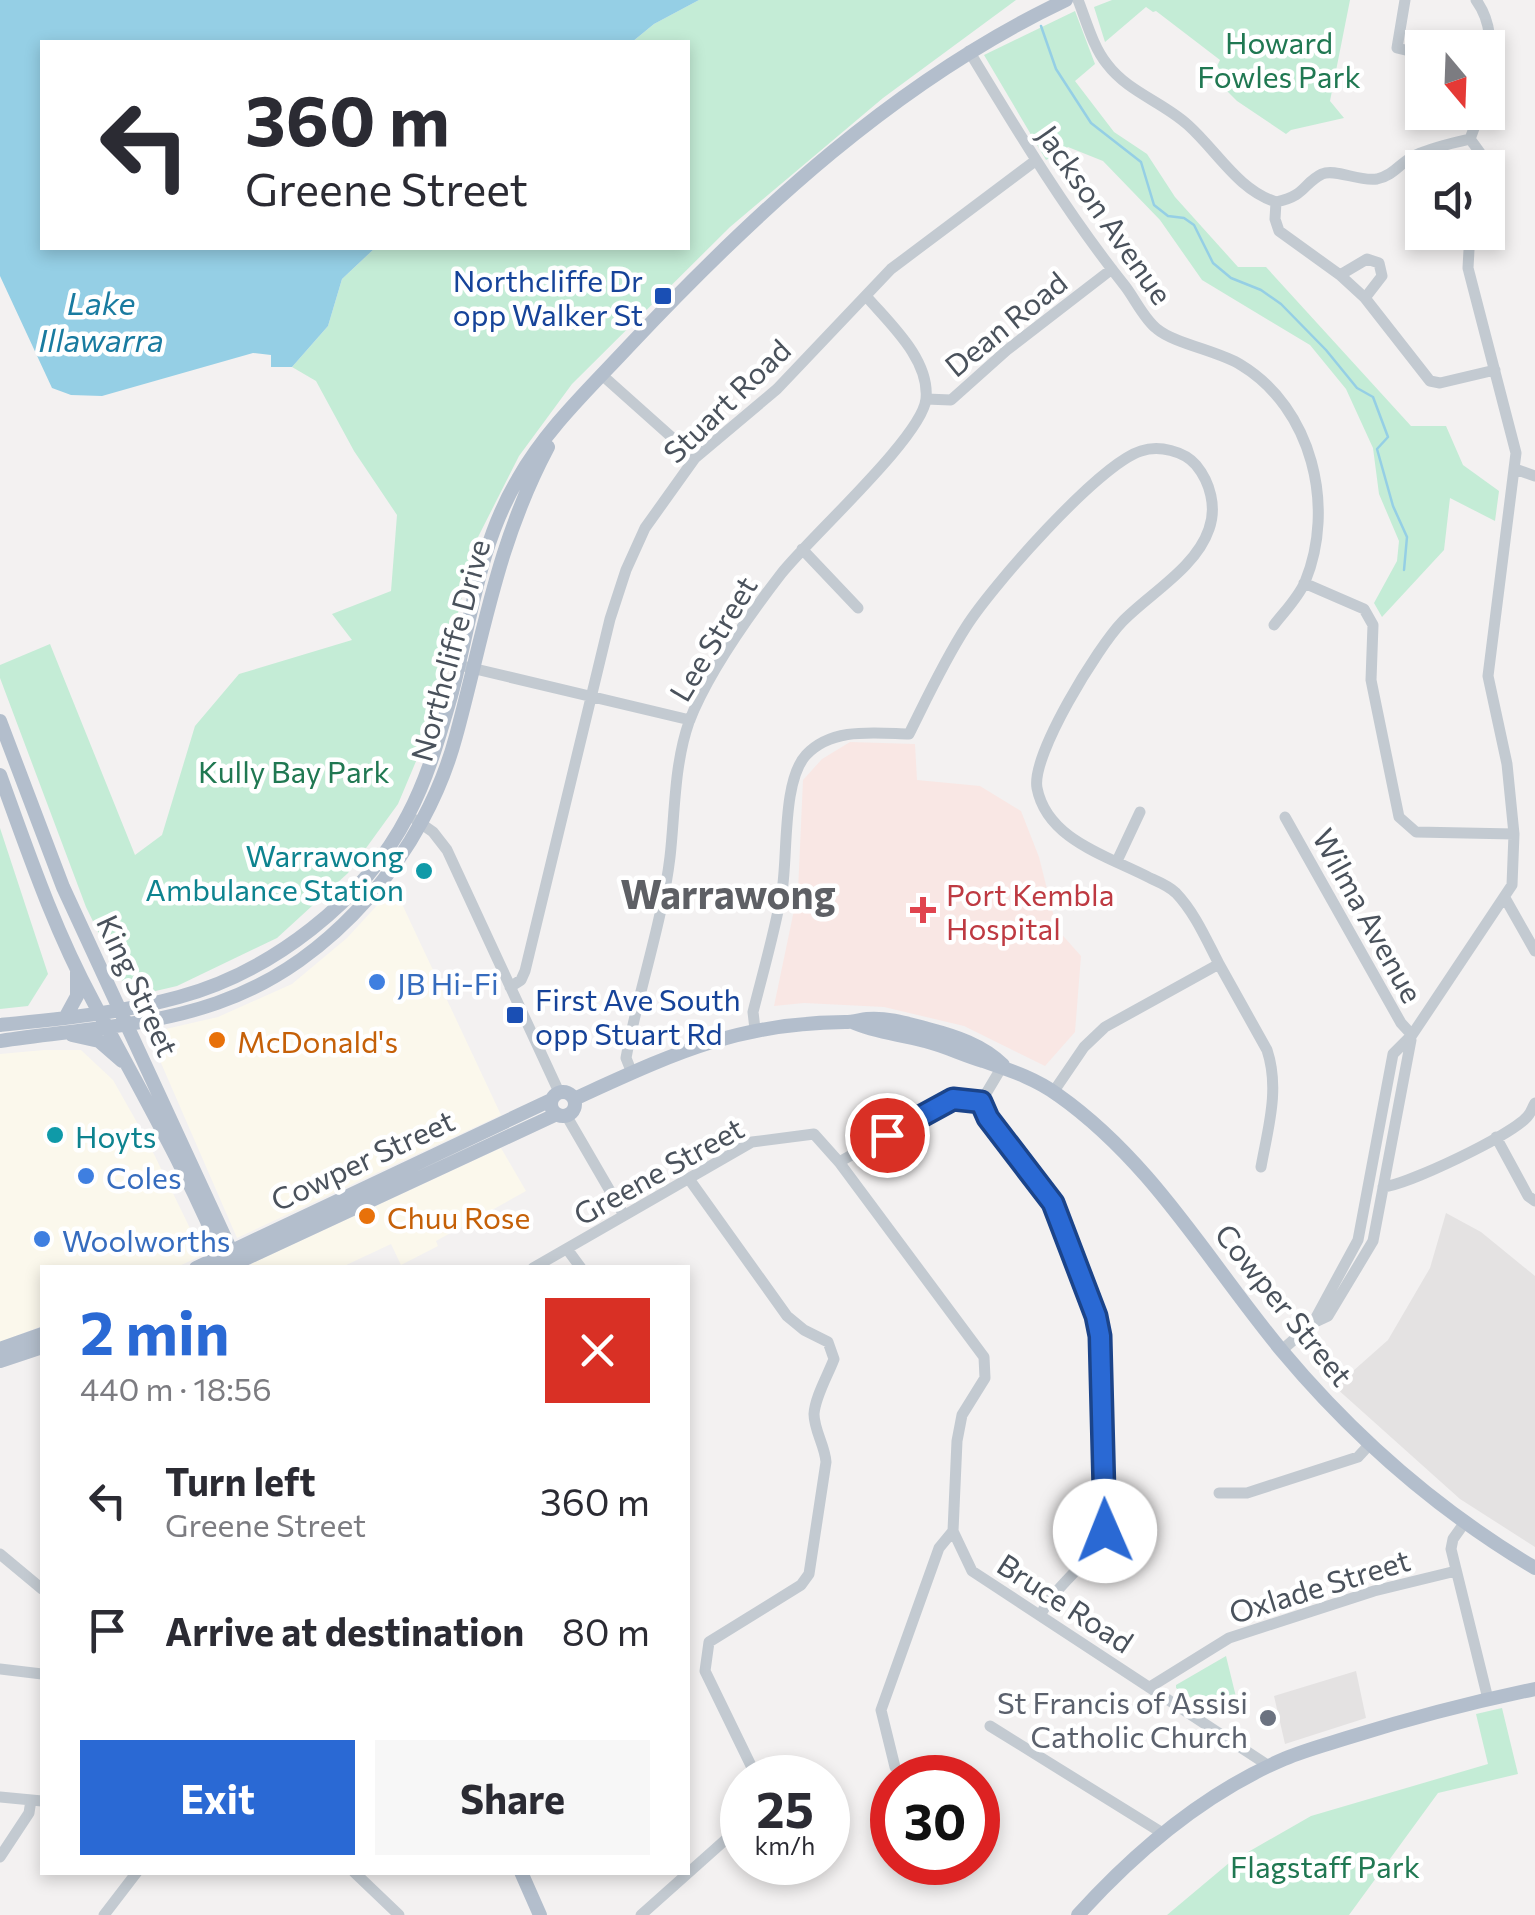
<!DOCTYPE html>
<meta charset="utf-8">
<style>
:root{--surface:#fff;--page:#f7f7f7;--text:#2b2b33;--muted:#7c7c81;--accent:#2a69d4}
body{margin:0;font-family:Commissioner,sans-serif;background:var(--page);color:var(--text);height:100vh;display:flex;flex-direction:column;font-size:38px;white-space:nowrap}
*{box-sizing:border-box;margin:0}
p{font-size:32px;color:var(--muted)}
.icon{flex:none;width:55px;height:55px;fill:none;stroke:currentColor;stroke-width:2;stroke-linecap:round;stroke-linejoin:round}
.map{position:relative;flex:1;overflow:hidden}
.panel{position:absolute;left:40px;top:1265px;width:650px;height:610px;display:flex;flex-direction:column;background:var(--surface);border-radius:0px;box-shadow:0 5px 15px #0003}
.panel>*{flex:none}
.hud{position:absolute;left:40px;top:40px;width:650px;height:210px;border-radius:0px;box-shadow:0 5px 15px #0003;background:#fff;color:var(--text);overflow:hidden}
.needle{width:65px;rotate:161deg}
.buttons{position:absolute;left:1405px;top:30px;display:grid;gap:20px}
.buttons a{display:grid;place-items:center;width:100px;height:100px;border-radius:0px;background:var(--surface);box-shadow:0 5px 15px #0003;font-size:50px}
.speed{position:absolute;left:720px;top:1755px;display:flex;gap:20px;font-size:50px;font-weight:700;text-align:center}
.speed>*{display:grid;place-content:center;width:130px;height:130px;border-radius:50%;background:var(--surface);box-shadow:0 5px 15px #0003;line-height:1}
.speed small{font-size:25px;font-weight:400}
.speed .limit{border:15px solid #d22;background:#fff;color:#111}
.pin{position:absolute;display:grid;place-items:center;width:85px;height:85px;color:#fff;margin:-42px;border:5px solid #fff;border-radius:50%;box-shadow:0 2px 10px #0007}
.me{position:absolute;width:110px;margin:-55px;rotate:359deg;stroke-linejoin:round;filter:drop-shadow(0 0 8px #0008)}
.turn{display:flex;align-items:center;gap:35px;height:210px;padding:0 40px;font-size:45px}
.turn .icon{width:130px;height:130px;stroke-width:2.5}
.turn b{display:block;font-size:70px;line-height:85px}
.round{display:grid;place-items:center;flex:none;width:105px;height:105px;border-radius:0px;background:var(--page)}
.head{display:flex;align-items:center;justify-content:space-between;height:170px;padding:0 40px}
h1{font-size:60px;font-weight:700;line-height:75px;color:var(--accent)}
.primary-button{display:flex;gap:20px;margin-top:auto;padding:20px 40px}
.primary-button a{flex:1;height:115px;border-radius:0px;background:var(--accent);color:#fff;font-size:40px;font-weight:700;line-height:115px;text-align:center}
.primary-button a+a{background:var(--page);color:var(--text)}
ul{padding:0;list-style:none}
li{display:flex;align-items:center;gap:30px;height:130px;padding:0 40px}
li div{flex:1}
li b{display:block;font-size:38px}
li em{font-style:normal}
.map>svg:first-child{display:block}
.commercial{fill:#fbf8ec}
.education{fill:#e4e2e2}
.medical{fill:#f9e7e4}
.green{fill:#c4ecd6}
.water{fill:#95cfe5}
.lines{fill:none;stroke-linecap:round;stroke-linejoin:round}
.stream{stroke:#95cfe5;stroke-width:2.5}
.minor{stroke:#c3cad1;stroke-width:11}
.major{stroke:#b3becc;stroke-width:14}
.route-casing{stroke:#1b448a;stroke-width:25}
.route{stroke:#2a69d4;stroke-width:18}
.transit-dot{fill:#1a4fb4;stroke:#fff;stroke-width:4}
.culture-dot{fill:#0f9aa8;stroke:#fff;stroke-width:4}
.health-dot{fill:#e0444e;stroke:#fff;stroke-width:4}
.shop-dot{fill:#3f7fe0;stroke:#fff;stroke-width:4}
.food-dot{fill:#e8710a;stroke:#fff;stroke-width:4}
.worship-dot{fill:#6b7280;stroke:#fff;stroke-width:4}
.labels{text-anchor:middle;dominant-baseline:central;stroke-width:9;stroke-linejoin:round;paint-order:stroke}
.park-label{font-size:30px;fill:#207852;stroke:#fff}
.street-label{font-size:30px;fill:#4a525c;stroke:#fff}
.transit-label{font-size:30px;fill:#164399;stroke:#fff;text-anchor:end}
.culture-label{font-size:30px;fill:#0d838f;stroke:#fff;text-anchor:end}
.health-label{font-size:30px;fill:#be3a42;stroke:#fff;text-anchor:start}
.shop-label{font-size:30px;fill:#366cbe;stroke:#fff;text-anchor:start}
.food-label{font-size:30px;fill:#c56008;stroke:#fff;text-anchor:start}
.worship-label{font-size:30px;fill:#5b616d;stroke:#fff;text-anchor:end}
.water-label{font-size:32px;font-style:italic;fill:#197ba0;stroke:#fff}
.district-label{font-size:40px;font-weight:bold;fill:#5e6065;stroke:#fff}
</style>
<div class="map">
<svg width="1535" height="1915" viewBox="0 0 1535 1915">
<rect width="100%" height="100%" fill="#f3f1f1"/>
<path class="commercial" d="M 394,887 L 501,1115 L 237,1238 L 148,1033 L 218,1017 L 292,984 L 347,938 Z
M 44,1050 L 81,1050 L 113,1080 L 148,1142 L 203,1255 L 177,1267 L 42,1268 L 42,1326 L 0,1342 L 0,1054 Z
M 501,1148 L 526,1191 L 436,1241 L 438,1246 L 401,1265 L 391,1244 L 342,1267 L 252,1268 L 251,1264 Z"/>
<path class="education" d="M 1446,1213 L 1481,1232 L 1535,1276 L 1535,1547 L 1460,1499 L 1335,1387 L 1388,1340 L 1430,1268 Z
M 1356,1671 L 1366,1718 L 1285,1744 L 1274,1696 Z"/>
<path class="medical" d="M 850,742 L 915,744 L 917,780 L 980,786 L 1021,811 L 1039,857 L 1057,929 L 1081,956 L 1075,1032 L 1045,1066 L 964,1026 L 884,1007 L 804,1003 L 774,1006 L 798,891 L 803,780 L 822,759 Z"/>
<path class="green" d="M 699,0 L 1016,0 L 883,98 L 730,227 L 572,384 L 519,456 L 475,543 L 430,728 L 398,804 L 348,873 L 277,938 L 177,986 L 130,997 L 86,907 L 0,678 L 0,665 L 50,644 L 135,855 L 162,835 L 195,726 L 239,674 L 352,640 L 332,614 L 391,591 L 397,515 L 354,451 L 316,381 L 292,367 L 328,326 L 342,279 L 375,248 L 688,248 L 688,42 L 632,42 L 654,24 Z
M 1112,0 L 1350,0 L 1330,101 L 1344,118 L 1291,130 L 1286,134 L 1237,101 L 1218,82 L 1223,73 L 1217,66 L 1220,60 L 1156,11 L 1153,12 L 1146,7 L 1105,42 L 1094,7 Z
M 1075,11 L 1095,64 L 1075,81 L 1114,132 L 1147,154 L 1175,197 L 1238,267 L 1266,267 L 1411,426 L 1446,426 L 1463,465 L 1499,491 L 1495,521 L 1450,498 L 1444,550 L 1382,617 L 1374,603 L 1397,561 L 1399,541 L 1379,494 L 1373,448 L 1346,389 L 1310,345 L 1202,280 L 1160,220 L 1103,161 L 1068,147 L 1046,160 L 984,55 Z
M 0,828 L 48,974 L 28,1006 L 0,1009 Z
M 1226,1656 L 1238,1705 L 1219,1716 L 1176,1688 L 1176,1685 Z
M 1502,1708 L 1518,1774 L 1438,1793 L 1349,1915 L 1167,1915 L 1229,1863 L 1311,1816 L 1488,1764 L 1476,1714 Z"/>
<path class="water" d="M 0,0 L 699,0 L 654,24 L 632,42 L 42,42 L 42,248 L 375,248 L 342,279 L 328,326 L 292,367 L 271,367 L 271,355 L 253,353 L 102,396 L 71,395 L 52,388 L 0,276 Z"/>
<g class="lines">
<path class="stream" d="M 1041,26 L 1056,69 L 1091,123 L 1141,162 L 1154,205 L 1168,216 L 1184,218 L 1194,225 L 1213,263 L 1231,278 L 1261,290 L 1281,304 L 1326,350 L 1357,388 L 1373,397 L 1388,437 L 1377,449 L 1393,506 L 1407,537 L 1404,570"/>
<path class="minor" d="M 1078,0 C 1086,20 1093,47 1107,64 C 1128,92 1163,102 1188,125 C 1217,151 1238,190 1276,202
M 1405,0 L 1397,48 L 1418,53
M 1476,0 C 1492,22 1492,48 1488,74
M 969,51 C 1018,132 1066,212 1125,286 C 1135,299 1144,319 1157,329 C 1175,344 1219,351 1241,365 C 1312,408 1336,507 1305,582 C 1298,598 1284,612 1274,625
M 1470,139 C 1483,157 1500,175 1488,197
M 1276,202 L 1275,219 L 1279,231 L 1340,275 L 1365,298 L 1430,381 L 1440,383 L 1495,370
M 1276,202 C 1307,195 1302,184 1322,174 C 1335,168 1359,182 1377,179 C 1395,175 1400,162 1416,155 C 1433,147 1452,143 1470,139 L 1480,112
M 1340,275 L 1367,259 L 1379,263 L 1382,276 L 1365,298
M 602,375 L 695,458
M 926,399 L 951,400 L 1007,350 L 1112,269
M 1515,469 L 1535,476
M 802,549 L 858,608
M 1304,583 L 1364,609 L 1373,625 L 1371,680 L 1399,817 L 1416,832 L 1514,834
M 467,667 L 690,720
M 1285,817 L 1401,1023 L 1412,1035
M 416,820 L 433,832 L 447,850 L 559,1092
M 1117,861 L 1140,812
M 1505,898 L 1535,951
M 510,987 L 521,980 L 525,971 L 610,619 L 626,570 L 645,528 L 695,458 L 777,389 L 891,269 L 1035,161
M 755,1029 L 753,1012 C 763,972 775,931 782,891 C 788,856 782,781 806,755 C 832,727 874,733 909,734 C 927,698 944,661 966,627 C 991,587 1099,464 1141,451 C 1159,445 1184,451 1196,465 C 1210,482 1217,507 1209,529 C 1196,568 1149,594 1122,622 C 1098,647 1031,755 1037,788 C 1047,840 1108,856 1150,878 C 1159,882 1169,886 1176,893 C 1195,913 1206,939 1219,964 C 1235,993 1251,1021 1267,1050 C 1280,1089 1268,1128 1261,1167
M 632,1073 L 626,1058 C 638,992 662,924 670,857 C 675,813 674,765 689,722 C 707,675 751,613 781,574 C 810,537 922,437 926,399 C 930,359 889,323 866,296
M 1054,1091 L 1084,1047 L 1105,1027 L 1219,964
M 981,1102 L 988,1118 L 1053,1203 L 1096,1316 L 1100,1336 L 1105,1531 C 1091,1563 1057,1583 1041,1614
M 981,1102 L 1003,1065
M 566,1115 L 624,1215
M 1496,1137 L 1528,1196 L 1535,1201
M 839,1162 L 984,1357 L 985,1378 L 962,1415 L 957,1441 L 953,1531 L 939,1548 L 881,1710 L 895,1767
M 689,1179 L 787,1316 L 804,1330 L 828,1342 L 834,1359 C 828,1375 815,1397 814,1414 C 814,1430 825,1446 826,1462 L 809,1574 L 801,1585 L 709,1642 L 705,1671 L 757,1778
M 1383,1187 C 1409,1184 1510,1136 1527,1117 C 1531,1113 1532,1108 1535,1103
M 567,1249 L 581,1268
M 533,1268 L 752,1142 L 814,1134 L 839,1162 L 953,1099 L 981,1102
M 1313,1323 L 1358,1240 L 1393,1054 L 1412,1035 L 1512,885 L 1514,834 L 1507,764 L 1488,676 L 1516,453 L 1468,268 L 1470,232
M 1282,1350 L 1313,1323 L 1328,1316 L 1373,1241 L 1411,1040
M 1219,1493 L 1247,1493 L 1358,1457 L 1370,1444
M 1465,1522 L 1453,1539 L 1451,1549 L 1488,1699
M 953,1531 L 972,1571 L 1269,1766
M 0,1554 L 42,1589
M 0,1669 L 42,1674
M 1150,1687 L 1229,1638 L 1374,1591 L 1456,1571
M 990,1726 L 1164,1834
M 0,1797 L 42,1801
M 0,1857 L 29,1813 L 31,1800
M 354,1872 L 399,1915
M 104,1915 L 137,1872
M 641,1915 L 742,1825"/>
<path class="major" d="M 0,721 L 63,887 L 239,1268
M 0,775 C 28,852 54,929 93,1001 C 139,1089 190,1175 227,1268
M 65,1018 L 77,996 L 77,972
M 852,1022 C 876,1033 901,1034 925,1041 C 945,1046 963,1055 983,1061 C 1009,1070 1035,1078 1058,1095 C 1153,1162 1209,1263 1282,1351 C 1354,1437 1439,1511 1535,1568
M 0,1025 C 60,1019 121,1013 179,997 C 271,972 364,901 408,815 C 428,777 439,737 451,696 C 471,622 478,546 518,479 C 546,429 590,388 629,346 C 756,211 897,80 1066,0
M 72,1035 L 99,1041 L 122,1061
M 0,1041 C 72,1030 148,1027 217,1003 C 333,963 425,852 456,736 C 484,633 497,543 548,447
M551 1104a12 12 0 1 1 24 0a12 12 0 1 1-24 0Z
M 574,1099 C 671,1055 735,1023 845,1022 C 853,1022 859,1020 867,1019 C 886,1017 909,1024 928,1029 C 955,1036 983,1045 1003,1065
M 232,1265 L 557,1114
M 196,1268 L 551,1100
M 0,1349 L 42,1334
M 0,1361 L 42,1347
M 521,1872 L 540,1915
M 1078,1915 C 1135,1852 1205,1793 1284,1759 C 1305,1750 1328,1744 1350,1737 C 1411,1718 1472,1702 1535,1689"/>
</g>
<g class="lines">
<defs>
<path id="route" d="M 887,1135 L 953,1099 L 981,1102 L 988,1118 L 1053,1203 L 1096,1316 L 1100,1336 L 1105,1531"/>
</defs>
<use href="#route" class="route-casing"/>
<use href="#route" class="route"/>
</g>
<g class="transit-dot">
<rect x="653" y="286" width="20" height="20" rx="5"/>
<rect x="505" y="1005" width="20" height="20" rx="5"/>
</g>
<g class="culture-dot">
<circle cx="424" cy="871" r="10"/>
<circle cx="55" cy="1135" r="10"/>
</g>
<path class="health-dot" d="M918 895h10v10h10v10h-10v10h-10v-10h-10v-10h10z"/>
<g class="shop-dot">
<circle cx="377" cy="982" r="10"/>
<circle cx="86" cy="1176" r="10"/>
<circle cx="42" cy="1239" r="10"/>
</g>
<g class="food-dot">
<circle cx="217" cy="1040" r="10"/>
<circle cx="367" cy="1216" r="10"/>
</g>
<circle class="worship-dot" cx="1268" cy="1718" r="10"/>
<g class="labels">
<g class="park-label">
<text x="1279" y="41">Howard<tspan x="1279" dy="34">Fowles Park</tspan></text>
<text x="294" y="770">Kully Bay Park</text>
<text x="1325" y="1865">Flagstaff Park</text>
</g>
<g class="street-label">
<text transform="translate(1106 214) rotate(55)">Jackson Avenue</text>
<text transform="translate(1005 323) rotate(-39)">Dean Road</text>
<text transform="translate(726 400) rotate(-44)">Stuart Road</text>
<text transform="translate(712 638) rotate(-59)">Lee Street</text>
<text transform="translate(449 650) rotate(-75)">Northcliffe Drive</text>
<text transform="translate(1369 915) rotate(61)">Wilma Avenue</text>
<text transform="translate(139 985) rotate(65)">King Street</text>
<text transform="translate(362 1159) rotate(-25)">Cowper Street</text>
<text transform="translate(658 1170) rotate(-29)">Greene Street</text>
<text transform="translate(1285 1304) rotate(51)">Cowper Street</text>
<text transform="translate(1319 1585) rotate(-17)">Oxlade Street</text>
<text transform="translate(1066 1602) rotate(33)">Bruce Road</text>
</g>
<g class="transit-label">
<text x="643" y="279">Northcliffe Dr<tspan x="643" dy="34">opp Walker St</tspan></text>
<text x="535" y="998" text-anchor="start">First Ave South<tspan x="535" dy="34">opp Stuart Rd</tspan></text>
</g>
<g class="culture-label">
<text x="404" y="854">Warrawong<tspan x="404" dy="34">Ambulance Station</tspan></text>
<text x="75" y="1135" text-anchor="start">Hoyts</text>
</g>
<g class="health-label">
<text x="946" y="893">Port Kembla<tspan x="946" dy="34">Hospital</tspan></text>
</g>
<g class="shop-label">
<text x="397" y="982">JB Hi-Fi</text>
<text x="106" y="1176">Coles</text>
<text x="62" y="1239">Woolworths</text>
</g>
<g class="food-label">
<text x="237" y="1040">McDonald's</text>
<text x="387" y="1216">Chuu Rose</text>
</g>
<g class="worship-label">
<text x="1248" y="1701">St Francis of Assisi<tspan x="1248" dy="34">Catholic Church</tspan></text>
</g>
<g class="water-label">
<text x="101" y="302">Lake<tspan x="101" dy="37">Illawarra</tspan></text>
</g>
<g class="district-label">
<text x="728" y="892">Warrawong</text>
</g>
</g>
</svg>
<div class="buttons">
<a><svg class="needle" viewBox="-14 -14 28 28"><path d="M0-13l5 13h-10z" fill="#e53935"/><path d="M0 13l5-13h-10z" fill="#7c7c81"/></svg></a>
<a><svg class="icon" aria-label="sound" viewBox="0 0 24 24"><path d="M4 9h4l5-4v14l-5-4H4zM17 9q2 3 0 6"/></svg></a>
</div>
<div class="speed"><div>25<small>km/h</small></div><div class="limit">30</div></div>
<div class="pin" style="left:887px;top:1135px;background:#d93025"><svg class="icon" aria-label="arrive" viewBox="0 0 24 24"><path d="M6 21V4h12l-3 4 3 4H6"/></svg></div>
<svg class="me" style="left:1105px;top:1531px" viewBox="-20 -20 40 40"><circle r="19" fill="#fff"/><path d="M0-13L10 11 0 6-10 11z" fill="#2a69d4"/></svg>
<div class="hud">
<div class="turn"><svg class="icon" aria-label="left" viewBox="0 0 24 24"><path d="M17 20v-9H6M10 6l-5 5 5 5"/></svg><div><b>360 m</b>Greene Street</div></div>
</div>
<section class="panel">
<div class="head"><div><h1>2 min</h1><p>440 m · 18:56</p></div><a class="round" style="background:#d93025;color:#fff"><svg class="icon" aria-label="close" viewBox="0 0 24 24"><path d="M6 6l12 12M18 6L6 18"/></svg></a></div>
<ul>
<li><svg class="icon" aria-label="left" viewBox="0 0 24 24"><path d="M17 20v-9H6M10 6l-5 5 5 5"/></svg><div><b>Turn left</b><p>Greene Street</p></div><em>360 m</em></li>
<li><svg class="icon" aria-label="arrive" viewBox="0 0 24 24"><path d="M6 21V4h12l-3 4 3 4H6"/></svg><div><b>Arrive at destination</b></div><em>80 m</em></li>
</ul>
<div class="primary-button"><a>Exit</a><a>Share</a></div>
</section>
</div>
